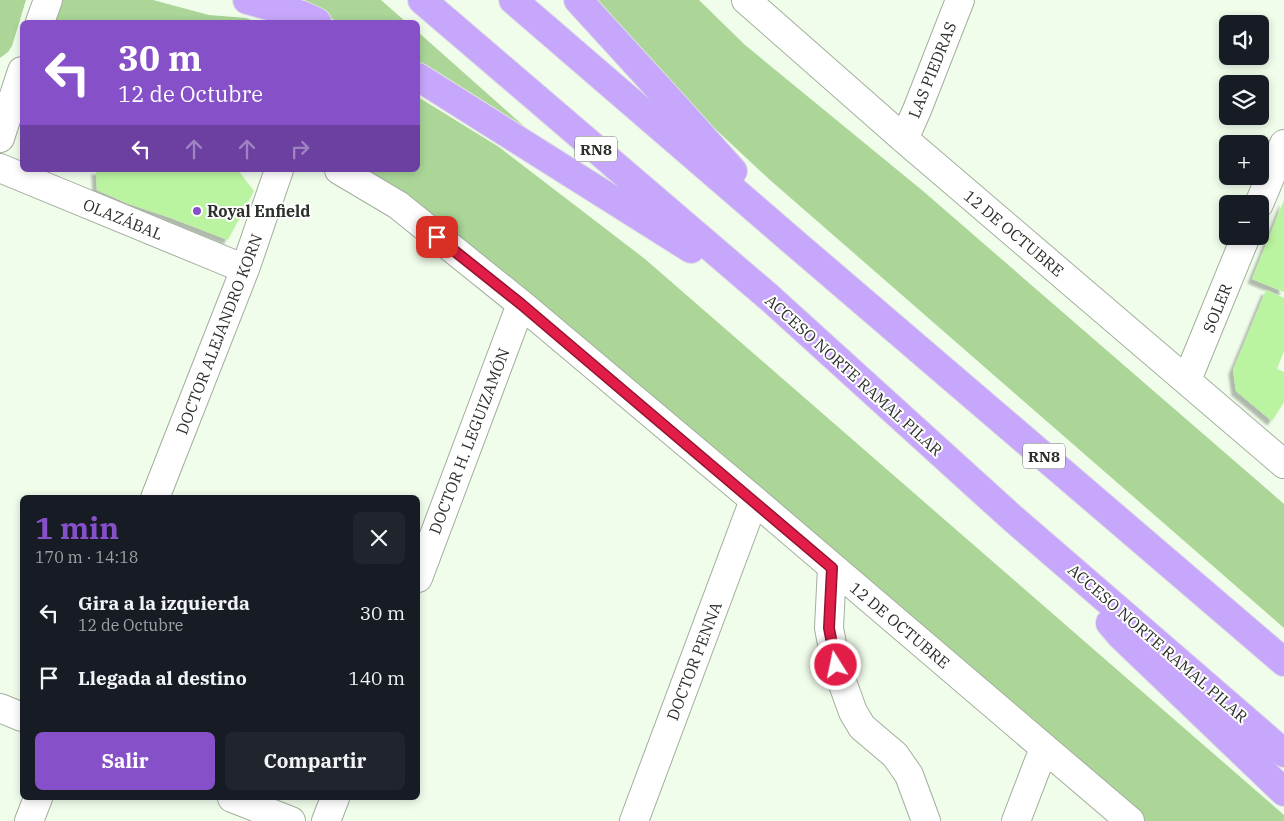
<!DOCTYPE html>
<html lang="es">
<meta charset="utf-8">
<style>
:root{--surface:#171b24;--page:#20242c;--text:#f1f3f6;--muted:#9ea1a6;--accent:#8650c8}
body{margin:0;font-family:"IBM Plex Serif",serif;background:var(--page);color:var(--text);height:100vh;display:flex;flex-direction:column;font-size:19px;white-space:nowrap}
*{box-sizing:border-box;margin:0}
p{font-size:16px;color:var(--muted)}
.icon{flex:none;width:28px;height:28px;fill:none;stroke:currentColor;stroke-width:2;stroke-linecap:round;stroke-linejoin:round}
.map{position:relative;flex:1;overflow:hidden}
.details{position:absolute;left:20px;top:495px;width:400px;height:305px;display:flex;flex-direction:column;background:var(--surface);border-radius:8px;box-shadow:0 2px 8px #0003}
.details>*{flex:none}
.banner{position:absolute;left:20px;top:20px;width:400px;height:152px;border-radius:8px;box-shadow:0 2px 8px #0003;background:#8650c8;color:#fff;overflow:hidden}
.fabs{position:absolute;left:1219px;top:15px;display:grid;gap:10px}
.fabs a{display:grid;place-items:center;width:50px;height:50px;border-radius:8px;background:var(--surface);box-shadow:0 2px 8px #0003;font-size:25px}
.pin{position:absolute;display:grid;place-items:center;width:42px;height:42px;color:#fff;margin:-21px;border-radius:10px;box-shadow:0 2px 8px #0006}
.me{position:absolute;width:55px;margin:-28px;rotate:350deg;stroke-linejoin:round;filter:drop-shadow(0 0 4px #0008)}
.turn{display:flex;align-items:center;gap:18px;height:105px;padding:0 15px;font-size:22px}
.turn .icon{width:65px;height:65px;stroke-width:2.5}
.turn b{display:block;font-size:35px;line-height:42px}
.lanes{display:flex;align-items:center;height:48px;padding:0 15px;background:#0003;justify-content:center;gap:25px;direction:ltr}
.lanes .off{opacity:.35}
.round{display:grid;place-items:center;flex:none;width:52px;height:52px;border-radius:8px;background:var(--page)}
.summary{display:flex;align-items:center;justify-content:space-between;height:85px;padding:0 15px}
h1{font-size:30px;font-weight:700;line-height:38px;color:var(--accent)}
.button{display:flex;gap:10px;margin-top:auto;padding:10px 15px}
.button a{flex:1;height:58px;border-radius:8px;background:var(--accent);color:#fff;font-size:20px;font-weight:700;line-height:58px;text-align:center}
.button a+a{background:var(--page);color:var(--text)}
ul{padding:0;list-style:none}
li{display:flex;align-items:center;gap:15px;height:65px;padding:0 15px}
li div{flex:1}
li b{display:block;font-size:19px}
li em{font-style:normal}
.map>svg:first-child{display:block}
.green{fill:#abd698}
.building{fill:#bbf4a0;filter:url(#shadow)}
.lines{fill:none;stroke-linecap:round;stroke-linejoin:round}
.minor-casing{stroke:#a3ae9e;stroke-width:30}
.highway-casing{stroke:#e1e2e1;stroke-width:30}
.minor{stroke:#fff;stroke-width:28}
.highway{stroke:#c7a7fb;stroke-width:28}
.route-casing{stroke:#92132f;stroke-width:12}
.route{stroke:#e11d48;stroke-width:9}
.poi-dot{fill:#8650c8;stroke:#fff;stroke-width:2}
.labels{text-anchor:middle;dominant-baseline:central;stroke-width:4;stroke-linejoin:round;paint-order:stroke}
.shield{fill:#fff;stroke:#6b6e6a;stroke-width:1}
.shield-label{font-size:15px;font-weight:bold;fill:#2c302a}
.street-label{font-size:16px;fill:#2c302a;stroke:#fff}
.poi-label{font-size:16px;font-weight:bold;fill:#2c302a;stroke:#fff;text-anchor:start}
</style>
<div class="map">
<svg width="1284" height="821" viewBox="0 0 1284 821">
<defs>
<filter id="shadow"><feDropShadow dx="-4.5" dy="4.5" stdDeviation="1" flood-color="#0004"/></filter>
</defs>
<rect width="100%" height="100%" fill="#f0fdeb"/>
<path class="green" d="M 0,0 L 26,0 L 12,46 L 8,52 L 0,58 Z
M 53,0 L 153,0 L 209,15 L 246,18 L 257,22 L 47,22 Z
M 273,0 L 381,0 L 406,22 L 341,22 Z
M 585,0 L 699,0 L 745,45 L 923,191 L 1284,504 L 1284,628 L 770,180 L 695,110 Z
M 418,32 L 526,128 L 418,62 Z
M 418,97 L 499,147 L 645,259 L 1284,815 L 1284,821 L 1141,821 L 351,170 L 418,170 Z"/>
<path class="building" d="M 96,170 L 238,170 L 254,191 L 228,240 L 171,218 L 129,204 L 97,190 Z
M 1284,200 L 1284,292 L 1252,279 Z
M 1266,290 L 1284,298 L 1284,351 L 1277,369 L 1284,372 L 1284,402 L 1272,421 L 1236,391 L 1233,370 Z"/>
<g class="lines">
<defs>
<path id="minor" d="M 746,0 L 904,139 L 1284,464
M 40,22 L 48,0
M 0,138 L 22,71
M 904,139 L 917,110 L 960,0
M 0,168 L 245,269
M 339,170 L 398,205 L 521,304 L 754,500 L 1130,821
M 1259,204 L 1284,144
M 1187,380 L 1246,236
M 155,498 L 245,269 L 279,170
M 832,567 L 829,628 L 836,665 L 853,712 L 862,727 L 895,755 L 909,775 L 926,821
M 418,578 L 521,304
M 0,708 L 22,717
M 232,798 L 291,821
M 29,821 L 38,798
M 326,821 L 335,798
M 634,821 L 754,500
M 1016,821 L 1044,748"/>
<path id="highway" d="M 247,0 L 302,15 L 317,22
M 422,0 L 771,299 L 1010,516 L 1284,753
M 513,0 L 804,251 L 1284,662
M 578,0 L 673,104 L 733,171
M 418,77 L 691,249
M 1110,623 L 1121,636 L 1284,792"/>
</defs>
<use href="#minor" class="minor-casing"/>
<use href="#highway" class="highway-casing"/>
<use href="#minor" class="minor"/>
<use href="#highway" class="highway"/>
</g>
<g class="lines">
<defs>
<path id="route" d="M 437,237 L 521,304 L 832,568 L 829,628 L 836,665"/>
</defs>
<use href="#route" class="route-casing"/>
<use href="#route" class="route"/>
</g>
<circle class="poi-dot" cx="197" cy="211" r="5"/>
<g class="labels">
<g class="shield">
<rect x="575" y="136.5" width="42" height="25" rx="4"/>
<rect x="1023" y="443.5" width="42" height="25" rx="4"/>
</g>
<g class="shield-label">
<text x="596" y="149">RN8</text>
<text x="1044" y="456">RN8</text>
</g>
<g class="street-label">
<text transform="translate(932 70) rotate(-68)">LAS PIEDRAS</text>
<text transform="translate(123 219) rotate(22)">OLAZÁBAL</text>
<text transform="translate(1014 233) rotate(40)">12 DE OCTUBRE</text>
<text transform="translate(1217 308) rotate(-68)">SOLER</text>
<text transform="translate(219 334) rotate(-69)">DOCTOR ALEJANDRO KORN</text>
<text transform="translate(854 375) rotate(42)">ACCESO NORTE RAMAL PILAR</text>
<text transform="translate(469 441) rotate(-69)">DOCTOR H. LEGUIZAMÓN</text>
<text transform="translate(900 625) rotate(40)">12 DE OCTUBRE</text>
<text transform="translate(1158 643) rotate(41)">ACCESO NORTE RAMAL PILAR</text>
<text transform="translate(694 661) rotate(-69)">DOCTOR PENNA</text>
</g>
<g class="poi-label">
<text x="207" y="211">Royal Enfield</text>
</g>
</g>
</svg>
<div class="fabs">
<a><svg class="icon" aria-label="sound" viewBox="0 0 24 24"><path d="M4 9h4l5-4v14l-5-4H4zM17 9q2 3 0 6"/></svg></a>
<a><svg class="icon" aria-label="layers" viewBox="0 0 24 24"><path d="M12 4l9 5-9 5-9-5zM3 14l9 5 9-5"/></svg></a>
<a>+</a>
<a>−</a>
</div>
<div class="pin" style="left:437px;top:237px;background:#d93025"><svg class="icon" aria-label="arrive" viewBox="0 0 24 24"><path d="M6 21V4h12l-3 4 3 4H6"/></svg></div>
<svg class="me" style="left:836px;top:665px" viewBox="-20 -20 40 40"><circle r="17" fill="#e11d48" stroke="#fff" stroke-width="3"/><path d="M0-11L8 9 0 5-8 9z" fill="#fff"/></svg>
<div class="banner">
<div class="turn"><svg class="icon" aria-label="left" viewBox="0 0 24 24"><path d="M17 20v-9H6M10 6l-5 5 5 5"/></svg><div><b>30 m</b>12 de Octubre</div></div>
<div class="lanes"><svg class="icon" aria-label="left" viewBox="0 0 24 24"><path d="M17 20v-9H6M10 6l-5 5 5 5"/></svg><svg class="icon off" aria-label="ahead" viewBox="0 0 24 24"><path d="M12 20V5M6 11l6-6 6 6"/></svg><svg class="icon off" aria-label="ahead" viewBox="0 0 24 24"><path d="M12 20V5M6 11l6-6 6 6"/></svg><svg class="icon off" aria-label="right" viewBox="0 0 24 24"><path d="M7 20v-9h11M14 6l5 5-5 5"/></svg></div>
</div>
<section class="details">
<div class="summary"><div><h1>1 min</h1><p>170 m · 14:18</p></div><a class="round"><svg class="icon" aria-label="close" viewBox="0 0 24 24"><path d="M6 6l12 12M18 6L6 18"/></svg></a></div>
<ul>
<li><svg class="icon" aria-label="left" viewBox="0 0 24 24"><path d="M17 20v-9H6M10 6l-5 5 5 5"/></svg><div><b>Gira a la izquierda</b><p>12 de Octubre</p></div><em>30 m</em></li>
<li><svg class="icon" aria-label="arrive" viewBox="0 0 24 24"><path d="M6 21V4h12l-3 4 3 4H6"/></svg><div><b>Llegada al destino</b></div><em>140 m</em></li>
</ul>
<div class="button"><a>Salir</a><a>Compartir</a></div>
</section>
</div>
